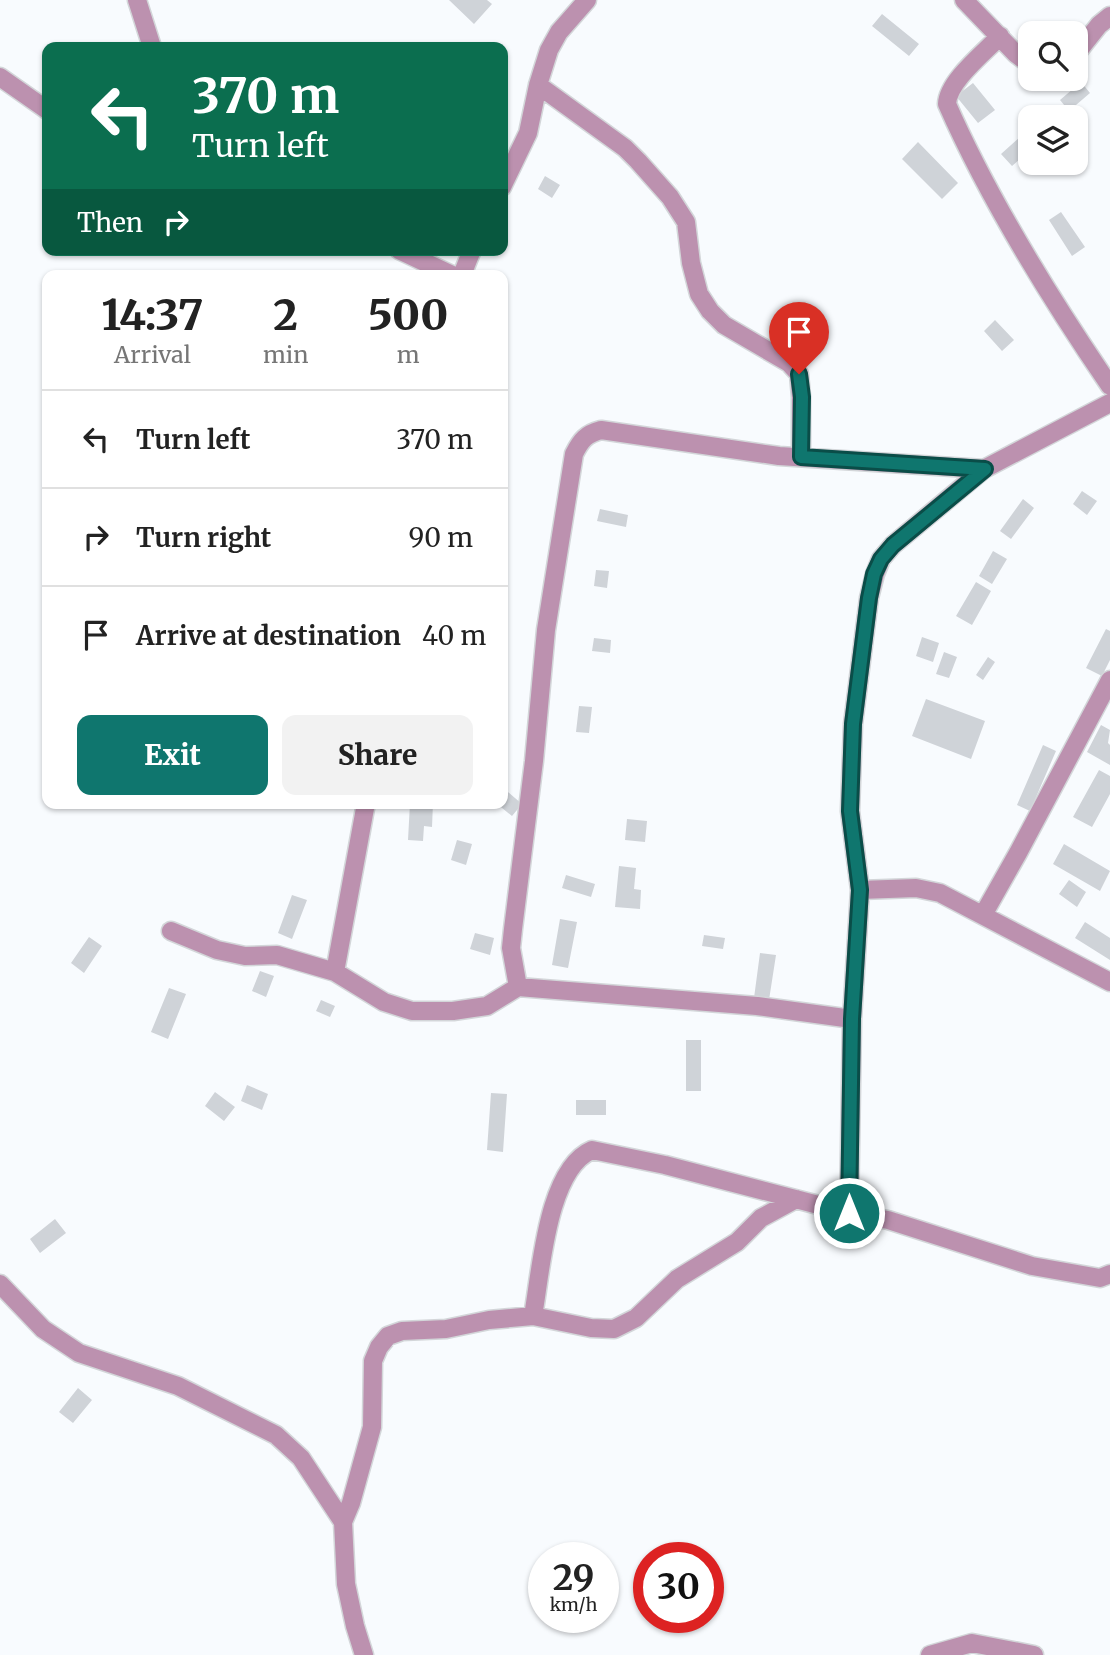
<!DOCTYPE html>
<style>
:root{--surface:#fff;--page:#f2f2f2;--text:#222;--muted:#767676;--line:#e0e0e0;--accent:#0f766e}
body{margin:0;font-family:Merriweather,serif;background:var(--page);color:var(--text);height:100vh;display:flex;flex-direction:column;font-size:26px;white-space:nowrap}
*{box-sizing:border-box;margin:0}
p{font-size:23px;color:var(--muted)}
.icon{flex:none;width:38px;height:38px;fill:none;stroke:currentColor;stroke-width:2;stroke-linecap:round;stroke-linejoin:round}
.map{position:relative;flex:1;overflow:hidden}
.details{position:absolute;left:42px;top:270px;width:466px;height:539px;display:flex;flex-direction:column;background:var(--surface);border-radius:14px;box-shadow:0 2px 5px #0004}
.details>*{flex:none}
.top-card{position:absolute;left:42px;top:42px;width:466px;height:214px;border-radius:14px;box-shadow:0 2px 5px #0004;background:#0b6e4f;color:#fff;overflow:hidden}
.buttons{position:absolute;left:1018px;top:21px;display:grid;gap:14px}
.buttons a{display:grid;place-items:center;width:70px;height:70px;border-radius:14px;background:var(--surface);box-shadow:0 2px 5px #0004;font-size:35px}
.speed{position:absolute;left:528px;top:1542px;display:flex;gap:14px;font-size:35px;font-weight:700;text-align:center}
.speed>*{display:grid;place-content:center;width:91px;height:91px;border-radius:50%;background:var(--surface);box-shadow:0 2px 5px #0004;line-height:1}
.speed small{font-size:18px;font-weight:400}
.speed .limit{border:10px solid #d22;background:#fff;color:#111}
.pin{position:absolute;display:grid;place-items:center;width:60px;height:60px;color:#fff;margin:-72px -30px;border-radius:50% 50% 50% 0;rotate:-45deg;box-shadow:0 0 7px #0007}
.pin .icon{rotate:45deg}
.me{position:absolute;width:77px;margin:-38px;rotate:0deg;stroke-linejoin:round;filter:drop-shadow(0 0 5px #0008)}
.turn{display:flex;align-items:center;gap:24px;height:147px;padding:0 35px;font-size:32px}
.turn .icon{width:91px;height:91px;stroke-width:2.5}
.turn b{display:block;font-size:49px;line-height:60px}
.then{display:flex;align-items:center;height:66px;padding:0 35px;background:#0003;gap:14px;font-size:26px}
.eta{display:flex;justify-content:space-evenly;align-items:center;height:119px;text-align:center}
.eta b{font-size:42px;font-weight:800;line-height:49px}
.cta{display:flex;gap:14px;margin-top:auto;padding:14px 35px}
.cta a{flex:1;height:80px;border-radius:14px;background:var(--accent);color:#fff;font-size:28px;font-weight:800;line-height:80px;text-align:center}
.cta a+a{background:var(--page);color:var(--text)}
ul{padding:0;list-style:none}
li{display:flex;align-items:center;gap:21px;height:98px;padding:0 35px;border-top:2px solid var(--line)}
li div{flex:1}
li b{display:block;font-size:26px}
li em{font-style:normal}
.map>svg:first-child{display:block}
.building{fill:#cfd3d8}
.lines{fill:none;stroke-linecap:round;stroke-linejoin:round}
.minor-casing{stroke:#d3d6d9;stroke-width:21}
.minor{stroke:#bc91af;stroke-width:18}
.route-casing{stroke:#0a4d48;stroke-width:18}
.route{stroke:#0f766e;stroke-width:12}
</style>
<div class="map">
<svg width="1110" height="1655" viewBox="0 0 1110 1655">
<rect width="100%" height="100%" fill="#f8fbfe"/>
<path class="building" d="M 449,0 L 487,0 L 492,4 L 474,24 Z
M 882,14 L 919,44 L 909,56 L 872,26 Z
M 1081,82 L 1090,93 L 1069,111 L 1060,100 Z
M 973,83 L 995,110 L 978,123 L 956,96 Z
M 1031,127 L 1031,149 L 1012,166 L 1001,154 Z
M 918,142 L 958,183 L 942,199 L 902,159 Z
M 545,176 L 560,185 L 552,198 L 538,189 Z
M 1061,212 L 1085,247 L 1072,256 L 1049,220 Z
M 995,320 L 1014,340 L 1002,351 L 984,331 Z
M 1082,491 L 1097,501 L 1087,515 L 1073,504 Z
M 1023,499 L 1034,508 L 1011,539 L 1000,531 Z
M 600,509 L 628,515 L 626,527 L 597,521 Z
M 993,551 L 1007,559 L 992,584 L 979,576 Z
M 596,570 L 609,571 L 607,588 L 594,586 Z
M 976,582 L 991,591 L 972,625 L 956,616 Z
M 1106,629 L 1110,631 L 1110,660 L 1102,676 L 1086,668 Z
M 922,637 L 939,643 L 933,662 L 916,656 Z
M 594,638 L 611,640 L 610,653 L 592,651 Z
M 944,652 L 957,657 L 949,678 L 936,674 Z
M 988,657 L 995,662 L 983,680 L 976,675 Z
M 926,699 L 985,721 L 971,759 L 912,736 Z
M 579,706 L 592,707 L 589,733 L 576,732 Z
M 1101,725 L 1110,730 L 1108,743 L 1110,745 L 1110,765 L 1087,752 Z
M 1043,745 L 1056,751 L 1030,811 L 1017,805 Z
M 1099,770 L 1110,776 L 1110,794 L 1092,827 L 1073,817 Z
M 502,787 L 522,804 L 512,816 L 496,803 L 502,803 Z
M 410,803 L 433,803 L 432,827 L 424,826 L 423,841 L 408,840 Z
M 627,819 L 647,821 L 645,842 L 625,840 Z
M 457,840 L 472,844 L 466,865 L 451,860 Z
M 1064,844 L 1110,871 L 1100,891 L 1053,864 Z
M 619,866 L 636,868 L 634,889 L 641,890 L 640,909 L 615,907 Z
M 566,875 L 595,884 L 591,897 L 562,888 Z
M 1069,880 L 1086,892 L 1077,907 L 1059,894 Z
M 292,895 L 307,900 L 292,939 L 278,933 Z
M 560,919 L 577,922 L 568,968 L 552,965 Z
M 1085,922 L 1110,938 L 1110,960 L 1075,938 Z
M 475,933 L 494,938 L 490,955 L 470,949 Z
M 704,935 L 725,938 L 723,949 L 702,946 Z
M 89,937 L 102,946 L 84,973 L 71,963 Z
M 760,953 L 776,955 L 769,1000 L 754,998 Z
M 260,971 L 274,976 L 266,997 L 252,991 Z
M 169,988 L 186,994 L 168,1039 L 151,1032 Z
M 321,1000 L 335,1006 L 330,1017 L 316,1011 Z
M 686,1040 L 701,1040 L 701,1091 L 686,1091 Z
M 247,1085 L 268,1094 L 262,1110 L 241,1101 Z
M 215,1092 L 235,1107 L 224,1121 L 205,1106 Z
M 491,1093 L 507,1094 L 503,1152 L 487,1150 Z
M 576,1100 L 606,1100 L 606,1115 L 576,1115 Z
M 55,1219 L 66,1233 L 40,1253 L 30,1239 Z
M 78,1388 L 92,1400 L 73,1423 L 59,1412 Z"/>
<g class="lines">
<defs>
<path id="minor" d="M 137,0 L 152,47
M 964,0 L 1016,54 L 1031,65
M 1000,36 C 984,53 948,81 947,104 C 990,202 1050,298 1110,386
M 1076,54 L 1099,25 L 1110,16
M 0,77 L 47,110
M 538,85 L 625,148 L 638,161 L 670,197 L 686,222 L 691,263 L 699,294 L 710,311 L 724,325 L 789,363 L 799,374 L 801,397 L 801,457
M 502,187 L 528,133 L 538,85 L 549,50 L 559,32 L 587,0
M 399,250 L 452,275
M 462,275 L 472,250
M 860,890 L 916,888 L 940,893 L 1110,982
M 983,915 L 1018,853 L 1110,680
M 171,931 L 217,950 L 245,956 L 277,955 L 335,972 L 384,1002 L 412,1011 L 453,1011 L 487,1006 L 518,987 L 511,948 L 513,929 L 534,761 L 546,630 L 574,454 C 581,440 586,434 601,430 L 779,456 L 984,469
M 335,972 L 366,803
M 518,987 L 757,1006 L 852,1019
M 849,1213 L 852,1019 L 860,890 L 850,811 L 853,724 L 869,598 L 875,574 L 881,559 L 893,545 L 984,469 L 1110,403
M 0,1284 L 43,1329 L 79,1353 L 178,1386 L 276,1435 L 301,1458 L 343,1522
M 533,1316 C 541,1272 547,1169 592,1150 L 665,1165 L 849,1213 L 888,1220 L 1032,1266 L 1100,1278 L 1110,1274
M 364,1655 L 355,1626 L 346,1584 L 343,1522 L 351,1503 L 372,1427 L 373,1361 L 379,1347 L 388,1336 L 402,1331 L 446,1329 L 489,1320 L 533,1316 L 591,1328 L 614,1329 L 636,1318 L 677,1279 L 737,1242 L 761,1218 L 796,1199
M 930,1655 L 972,1643 L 1034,1655"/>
</defs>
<use href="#minor" class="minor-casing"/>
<use href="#minor" class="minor"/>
</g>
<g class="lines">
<defs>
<path id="route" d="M 799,374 L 802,397 L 801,457 L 985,469 L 893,545 L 881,559 L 874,574 L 869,598 L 853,724 L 850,811 L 860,890 L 852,1019 L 849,1213"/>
</defs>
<use href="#route" class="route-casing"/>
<use href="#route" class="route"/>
</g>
</svg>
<div class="buttons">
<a><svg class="icon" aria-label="search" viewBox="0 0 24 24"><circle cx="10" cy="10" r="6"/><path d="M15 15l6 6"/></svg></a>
<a><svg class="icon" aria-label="layers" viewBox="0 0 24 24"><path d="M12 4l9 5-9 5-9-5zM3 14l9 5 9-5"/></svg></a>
</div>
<div class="speed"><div>29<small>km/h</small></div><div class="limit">30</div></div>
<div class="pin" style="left:799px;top:374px;background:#d93025"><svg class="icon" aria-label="arrive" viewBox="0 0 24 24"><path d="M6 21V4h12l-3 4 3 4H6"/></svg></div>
<svg class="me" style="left:849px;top:1213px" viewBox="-20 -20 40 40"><circle r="17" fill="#0f766e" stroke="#fff" stroke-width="3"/><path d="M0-11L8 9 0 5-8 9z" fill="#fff"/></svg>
<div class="top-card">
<div class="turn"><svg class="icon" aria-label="left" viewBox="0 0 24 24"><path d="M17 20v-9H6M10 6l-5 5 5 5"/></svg><div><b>370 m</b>Turn left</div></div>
<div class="then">Then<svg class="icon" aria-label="right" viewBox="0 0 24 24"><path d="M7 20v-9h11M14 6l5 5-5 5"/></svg></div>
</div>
<section class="details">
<div class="eta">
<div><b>14:37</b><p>Arrival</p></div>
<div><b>2</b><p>min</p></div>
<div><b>500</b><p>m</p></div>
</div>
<ul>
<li><svg class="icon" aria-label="left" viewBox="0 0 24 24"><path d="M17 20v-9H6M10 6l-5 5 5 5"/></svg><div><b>Turn left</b></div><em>370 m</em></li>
<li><svg class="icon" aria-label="right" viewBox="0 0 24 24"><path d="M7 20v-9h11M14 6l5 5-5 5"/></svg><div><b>Turn right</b></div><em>90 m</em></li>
<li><svg class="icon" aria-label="arrive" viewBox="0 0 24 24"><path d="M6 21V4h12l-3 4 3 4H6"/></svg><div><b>Arrive at destination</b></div><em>40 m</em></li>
</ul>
<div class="cta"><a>Exit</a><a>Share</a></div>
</section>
</div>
